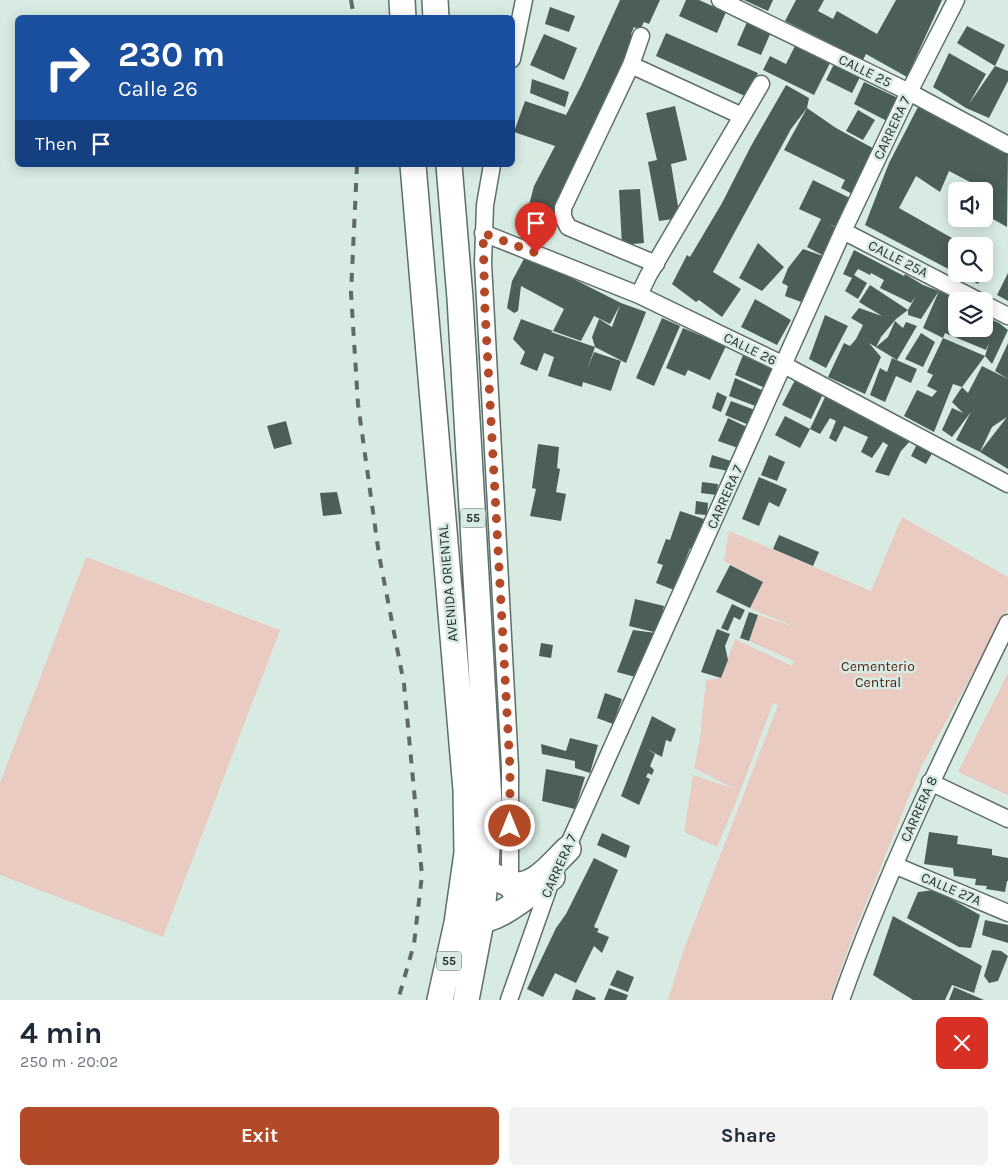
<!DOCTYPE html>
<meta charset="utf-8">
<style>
:root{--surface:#fff;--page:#f2f2f3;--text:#1f2937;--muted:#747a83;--accent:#b24a28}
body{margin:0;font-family:Karla,sans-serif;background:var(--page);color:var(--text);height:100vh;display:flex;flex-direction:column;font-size:19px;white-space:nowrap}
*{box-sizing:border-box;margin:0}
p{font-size:16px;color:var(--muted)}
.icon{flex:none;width:28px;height:28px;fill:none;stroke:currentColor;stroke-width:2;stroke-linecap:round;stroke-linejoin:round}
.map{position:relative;height:1000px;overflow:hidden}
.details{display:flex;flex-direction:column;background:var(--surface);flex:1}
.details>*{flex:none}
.banner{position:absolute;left:15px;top:15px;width:500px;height:152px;border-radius:8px;box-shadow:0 2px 12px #0003;background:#1a4fa0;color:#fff;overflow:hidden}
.buttons{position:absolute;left:948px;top:182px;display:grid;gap:10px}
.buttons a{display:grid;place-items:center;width:45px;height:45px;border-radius:8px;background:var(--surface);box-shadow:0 2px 12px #0003;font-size:25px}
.pin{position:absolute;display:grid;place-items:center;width:42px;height:42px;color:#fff;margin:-51px -21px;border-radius:50% 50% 50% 0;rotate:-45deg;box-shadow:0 0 5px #0007}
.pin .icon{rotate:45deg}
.me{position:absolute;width:55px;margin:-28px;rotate:0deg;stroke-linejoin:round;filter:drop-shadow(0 0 4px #0008)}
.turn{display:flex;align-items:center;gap:18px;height:105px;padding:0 20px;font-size:22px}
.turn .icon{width:65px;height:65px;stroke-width:2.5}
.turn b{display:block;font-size:35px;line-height:42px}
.then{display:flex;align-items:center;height:48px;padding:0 20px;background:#0003;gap:10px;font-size:19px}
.round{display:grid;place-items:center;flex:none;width:52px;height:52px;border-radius:8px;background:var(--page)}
.headline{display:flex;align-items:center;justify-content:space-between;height:85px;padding:0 20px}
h1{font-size:30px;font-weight:700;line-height:38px}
.button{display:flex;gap:10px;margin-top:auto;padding:10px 20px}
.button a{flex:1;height:58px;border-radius:8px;background:var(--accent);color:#fff;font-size:20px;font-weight:700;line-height:58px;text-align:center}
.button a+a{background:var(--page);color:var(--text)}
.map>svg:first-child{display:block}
.green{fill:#eacbc1}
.building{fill:#4c5e58}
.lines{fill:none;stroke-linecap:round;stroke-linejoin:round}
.minor-casing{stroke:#5c6f68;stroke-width:19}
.primary-casing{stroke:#5c6f68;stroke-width:28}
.minor{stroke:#fff;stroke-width:16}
.primary{stroke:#fff;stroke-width:25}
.rail{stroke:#5e6a65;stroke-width:4;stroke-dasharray:9 9;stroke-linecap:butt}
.route{stroke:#b24a28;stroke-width:9;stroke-dasharray:0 16.2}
.labels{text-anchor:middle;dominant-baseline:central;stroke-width:5;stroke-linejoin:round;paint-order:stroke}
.shield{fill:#d7ebe3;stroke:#5e6a65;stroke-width:1}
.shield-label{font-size:12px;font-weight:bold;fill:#2a322f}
.street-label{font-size:14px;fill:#2a322f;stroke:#d7ebe3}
.park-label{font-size:14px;fill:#532213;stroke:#d7ebe3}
</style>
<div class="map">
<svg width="1008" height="1000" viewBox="0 0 1008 1000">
<rect width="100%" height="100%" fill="#d7ebe3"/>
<path class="green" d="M 902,517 L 1008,577 L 1008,609 L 921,767 L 852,938 L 830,1000 L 668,1000 L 684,949 L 778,705 L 773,703 L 740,792 L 717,847 L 684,832 L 693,775 L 735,789 L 694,768 L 700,738 L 706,680 L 721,678 L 735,639 L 792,666 L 794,661 L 749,641 L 758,615 L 795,627 L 750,608 L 763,582 L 724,561 L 729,531 L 871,591 Z
M 86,557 L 280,630 L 163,937 L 0,875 L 0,783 Z
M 1008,673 L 1008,795 L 958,772 Z"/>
<path class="building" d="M 620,0 L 660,0 L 649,24 L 644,22 L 640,30 L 634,27 L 631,34 L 637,37 L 558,199 L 551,234 L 525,220 L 534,186 L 555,146 L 514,132 L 525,101 L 566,115 L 581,86 Z
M 686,0 L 699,0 L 726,12 L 717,33 L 679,16 Z
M 744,0 L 773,0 L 768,11 Z
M 796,0 L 824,0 L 818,11 L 833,19 L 837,11 L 877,34 L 896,0 L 942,0 L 907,77 L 866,54 L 863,60 L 785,21 Z
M 550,7 L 575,16 L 569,32 L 545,24 Z
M 747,22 L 771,32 L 761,55 L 737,45 Z
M 967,26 L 1005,45 L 995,66 L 957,43 Z
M 666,33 L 758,73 L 747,97 L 656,56 Z
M 544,34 L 577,48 L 564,80 L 530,65 Z
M 796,44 L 831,61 L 814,95 L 763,70 L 770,56 L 786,64 Z
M 949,53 L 986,74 L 969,104 L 995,66 L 1008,71 L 1008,81 L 989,118 L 966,108 L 933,87 Z
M 834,64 L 860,77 L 852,93 L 826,80 Z
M 532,79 L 569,92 L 565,107 L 530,93 Z
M 864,82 L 898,98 L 887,121 L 854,104 Z
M 786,85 L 809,98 L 807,108 L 836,128 L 880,152 L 856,196 L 841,188 L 845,180 L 784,150 L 807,108 L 791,129 L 713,272 L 741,289 L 722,317 L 699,300 L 696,302 L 672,284 L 687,255 L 690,257 L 722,203 L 751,146 Z
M 919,105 L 1008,150 L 1007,227 L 984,214 L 984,203 L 989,192 L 949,171 L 940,192 L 916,176 L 899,208 L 966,246 L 956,246 L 956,273 L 865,225 L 889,163 Z
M 675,106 L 687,160 L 671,164 L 680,218 L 659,221 L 648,162 L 657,160 L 646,113 Z
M 858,110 L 875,120 L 863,140 L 846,131 Z
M 813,180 L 852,199 L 838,228 L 829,224 L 840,230 L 804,303 L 785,296 L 788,286 L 782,283 L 788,268 L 803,249 L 826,257 L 807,247 L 821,219 L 799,209 Z
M 640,189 L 644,243 L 622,245 L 619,190 Z
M 758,243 L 784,267 L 762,291 L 739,278 Z
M 854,250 L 904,276 L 905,274 L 923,285 L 939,291 L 921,319 L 908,315 L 908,310 L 916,296 L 911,303 L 880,288 L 884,280 L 871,273 L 870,275 L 858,269 L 854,275 L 867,283 L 858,299 L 845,291 L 852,278 L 843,274 Z
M 526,255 L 621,303 L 646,312 L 626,363 L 595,347 L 587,370 L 594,352 L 621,361 L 611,391 L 583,382 L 582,387 L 548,376 L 554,357 L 544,353 L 537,371 L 520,364 L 525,352 L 513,339 L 521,319 L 553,331 L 551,332 L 595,347 L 592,337 L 599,319 L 612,327 L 620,305 L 610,324 L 594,316 L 581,341 L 553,331 L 564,309 L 521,286 L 518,311 L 514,313 L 507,308 L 512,281 Z
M 1008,273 L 1008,301 L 997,295 Z
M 958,274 L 983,274 L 978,284 Z
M 870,285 L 908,310 L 896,319 L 881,337 L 876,347 L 888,337 L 895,321 L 903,328 L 906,322 L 917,326 L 897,360 L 869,343 L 881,357 L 865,394 L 828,377 L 844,343 L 850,346 L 856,339 L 863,325 L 851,318 L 859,308 L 882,316 L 859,302 Z
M 939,291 L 960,301 L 956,301 L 956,329 L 984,329 L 984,316 L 999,323 L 1008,330 L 992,364 L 985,356 L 989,343 L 986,350 L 945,333 L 943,338 L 923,328 Z
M 755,299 L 791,320 L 777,345 L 741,327 Z
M 825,315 L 848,326 L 826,368 L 809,359 Z
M 662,318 L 680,326 L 654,386 L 636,378 Z
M 683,328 L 726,346 L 710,380 L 688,370 L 685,376 L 666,368 Z
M 921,333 L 935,342 L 923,367 L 905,359 Z
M 943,338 L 985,356 L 962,387 L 953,384 L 934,432 L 904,416 L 917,390 L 932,397 L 937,391 L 927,386 L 933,375 L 927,372 Z
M 1008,343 L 1008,379 L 995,371 Z
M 743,355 L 774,370 L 765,388 L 735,375 Z
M 892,358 L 917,369 L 911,383 L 896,376 L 885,402 L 870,395 L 880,368 L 887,372 Z
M 982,366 L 1008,379 L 1008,469 L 980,452 L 1007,417 L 992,427 L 980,452 L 956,440 L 971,412 L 952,437 L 942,430 L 952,408 L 963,413 L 952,402 L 962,387 L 968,393 Z
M 735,378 L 764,391 L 758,407 L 729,396 Z
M 795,380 L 823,394 L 811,419 L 782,405 Z
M 717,392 L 727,397 L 721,412 L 712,408 Z
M 826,395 L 911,440 L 901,451 L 889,476 L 875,472 L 888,445 L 883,442 L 872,458 L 861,452 L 868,437 L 844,426 L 836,442 L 829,438 L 836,421 L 830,418 L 820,434 L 810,429 Z
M 731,401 L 755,410 L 749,425 L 725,415 Z
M 785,416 L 810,429 L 800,448 L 775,435 Z
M 728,418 L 749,428 L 741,449 L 718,441 Z
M 286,421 L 292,444 L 274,449 L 267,426 Z
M 918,442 L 934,450 L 926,464 L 911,456 Z
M 538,444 L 559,447 L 557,468 L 560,469 L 556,492 L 566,494 L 561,521 L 530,516 L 536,489 L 532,488 Z
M 712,455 L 731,461 L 728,471 L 709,467 Z
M 769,455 L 785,462 L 777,481 L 761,475 Z
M 759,477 L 787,489 L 779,507 L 769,502 L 759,526 L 742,519 Z
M 702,482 L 718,484 L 717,495 L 701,493 Z
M 337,492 L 342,514 L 323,516 L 320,493 Z
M 696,501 L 708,503 L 707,515 L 695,514 Z
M 680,511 L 704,519 L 695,549 L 690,548 L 674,590 L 656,583 L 663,565 L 657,563 L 666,539 L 670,540 Z
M 779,535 L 819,552 L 813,566 L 773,549 Z
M 730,565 L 763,582 L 750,608 L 716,592 Z
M 635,599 L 664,606 L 658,633 L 629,626 Z
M 732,604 L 745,610 L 740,620 L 734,617 L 728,631 L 721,628 Z
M 749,612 L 758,615 L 749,641 L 740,638 Z
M 717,629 L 730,634 L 725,646 L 728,660 L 721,678 L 701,672 Z
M 633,630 L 656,633 L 639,678 L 617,672 Z
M 541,643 L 553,645 L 551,658 L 539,656 Z
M 605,693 L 622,699 L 613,724 L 597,718 Z
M 652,716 L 676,729 L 671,742 L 666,740 L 662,757 L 647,749 L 655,754 L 650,766 L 654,770 L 652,775 L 648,773 L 646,777 L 650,779 L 639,805 L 621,796 Z
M 570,738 L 598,745 L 590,773 L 575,768 L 575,761 L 542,754 L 541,744 L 566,751 Z
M 546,769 L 585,777 L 575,809 L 542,801 Z
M 929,832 L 958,836 L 957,844 L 992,849 L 992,855 L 1008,858 L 1008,881 L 1007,881 L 1005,892 L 986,889 L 987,886 L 975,885 L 976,879 L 954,876 L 953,868 L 924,864 Z
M 602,833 L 630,846 L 626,858 L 597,845 Z
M 594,858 L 618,870 L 594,927 L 599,929 L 597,932 L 609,937 L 602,953 L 594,946 L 576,983 L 555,973 L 543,997 L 527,989 L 556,928 L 566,914 Z
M 935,890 L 980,915 L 971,948 L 959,947 L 907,918 L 918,892 Z
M 893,916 L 982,966 L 974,993 L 952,985 L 945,1000 L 913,1000 L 873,975 Z
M 985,920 L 1008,925 L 1008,943 L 982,935 Z
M 992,950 L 1001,951 L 1008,956 L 998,981 L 989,983 L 984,976 Z
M 617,970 L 634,977 L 628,992 L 610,985 Z
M 954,987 L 984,1000 L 949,1000 Z
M 609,988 L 628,995 L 626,1000 L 604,1000 Z
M 576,989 L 596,998 L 595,1000 L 572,1000 Z"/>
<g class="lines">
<defs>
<path id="minor" d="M 720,0 L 909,92 L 1008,145
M 641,36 L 631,65 L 563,208 L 563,217 L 568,227 L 656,264
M 512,59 L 524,0
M 631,65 L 742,116
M 492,165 L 485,205 L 483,263 L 510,768 L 510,892
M 843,231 L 979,301
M 483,233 L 639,295 L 784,365 L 1008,484
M 639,295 L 648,276 L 761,84
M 984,304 L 1008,316
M 930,782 L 1008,819
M 563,857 L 843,231 L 909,92 L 956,0
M 894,865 L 1008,913
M 509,1000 L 552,878
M 841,1000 C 887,870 948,746 1008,623"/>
<path id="primary" d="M 402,0 L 403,18
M 435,0 L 436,18
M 413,165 L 466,790 L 467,853 L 457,923 L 440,1000
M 449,165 L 460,298 L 489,802 L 486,871 L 481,922 L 466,1000
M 486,871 C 493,875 502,882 510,884 C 534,890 552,864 568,849
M 468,922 C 500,922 527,895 552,877"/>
</defs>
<use href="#minor" class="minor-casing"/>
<use href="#primary" class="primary-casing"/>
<use href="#minor" class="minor"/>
<use href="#primary" class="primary"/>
<path class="rail" d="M 351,0 L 354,18
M 357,165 L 351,293 L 358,404 L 379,555 L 404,684 L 422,875 L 414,944 L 398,1000"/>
</g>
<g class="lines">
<path class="route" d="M 510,826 L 510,768 L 485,310 L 483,233 L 536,253"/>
</g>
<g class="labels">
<g class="shield">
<rect x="460.5" y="508.5" width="25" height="19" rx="4"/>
<rect x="436.5" y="951.5" width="25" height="19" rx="4"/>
</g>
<g class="shield-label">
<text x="473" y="518">55</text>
<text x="449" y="961">55</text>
</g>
<g class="street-label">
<text transform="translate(865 71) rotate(26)">CALLE 25</text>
<text transform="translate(892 128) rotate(-65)">CARRERA 7</text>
<text transform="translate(898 259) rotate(27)">CALLE 25A</text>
<text transform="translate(750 349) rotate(26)">CALLE 26</text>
<text transform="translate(725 497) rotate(-66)">CARRERA 7</text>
<text transform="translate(448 583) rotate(-95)">AVENIDA ORIENTAL</text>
<text transform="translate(919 809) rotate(-66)">CARRERA 8</text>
<text transform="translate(559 866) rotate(-66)">CARRERA 7</text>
<text transform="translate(951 889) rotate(23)">CALLE 27A</text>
</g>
<g class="park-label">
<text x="878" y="666">Cementerio<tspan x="878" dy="16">Central</tspan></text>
</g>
</g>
</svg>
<div class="buttons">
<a><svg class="icon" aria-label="sound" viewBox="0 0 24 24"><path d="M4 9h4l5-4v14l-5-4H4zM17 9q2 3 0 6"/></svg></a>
<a><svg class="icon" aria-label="search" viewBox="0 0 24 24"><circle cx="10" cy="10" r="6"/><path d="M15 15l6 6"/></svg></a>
<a><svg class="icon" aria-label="layers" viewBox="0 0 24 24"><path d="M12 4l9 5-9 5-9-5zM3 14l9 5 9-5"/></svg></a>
</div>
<div class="pin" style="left:536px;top:253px;background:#d93025"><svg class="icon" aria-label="arrive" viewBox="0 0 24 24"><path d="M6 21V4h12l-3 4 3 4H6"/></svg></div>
<svg class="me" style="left:510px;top:826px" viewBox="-20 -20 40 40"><circle r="17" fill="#b24a28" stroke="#fff" stroke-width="3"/><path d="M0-11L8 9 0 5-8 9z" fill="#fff"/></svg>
<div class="banner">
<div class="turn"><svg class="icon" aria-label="right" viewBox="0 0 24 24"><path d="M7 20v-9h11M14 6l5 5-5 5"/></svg><div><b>230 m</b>Calle 26</div></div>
<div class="then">Then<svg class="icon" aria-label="arrive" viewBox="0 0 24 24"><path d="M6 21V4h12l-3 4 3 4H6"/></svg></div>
</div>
</div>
<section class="details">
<div class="headline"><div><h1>4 min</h1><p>250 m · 20:02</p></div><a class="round" style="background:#d93025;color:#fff"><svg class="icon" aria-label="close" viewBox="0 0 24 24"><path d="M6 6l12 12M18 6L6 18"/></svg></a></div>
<div class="button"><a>Exit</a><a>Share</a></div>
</section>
